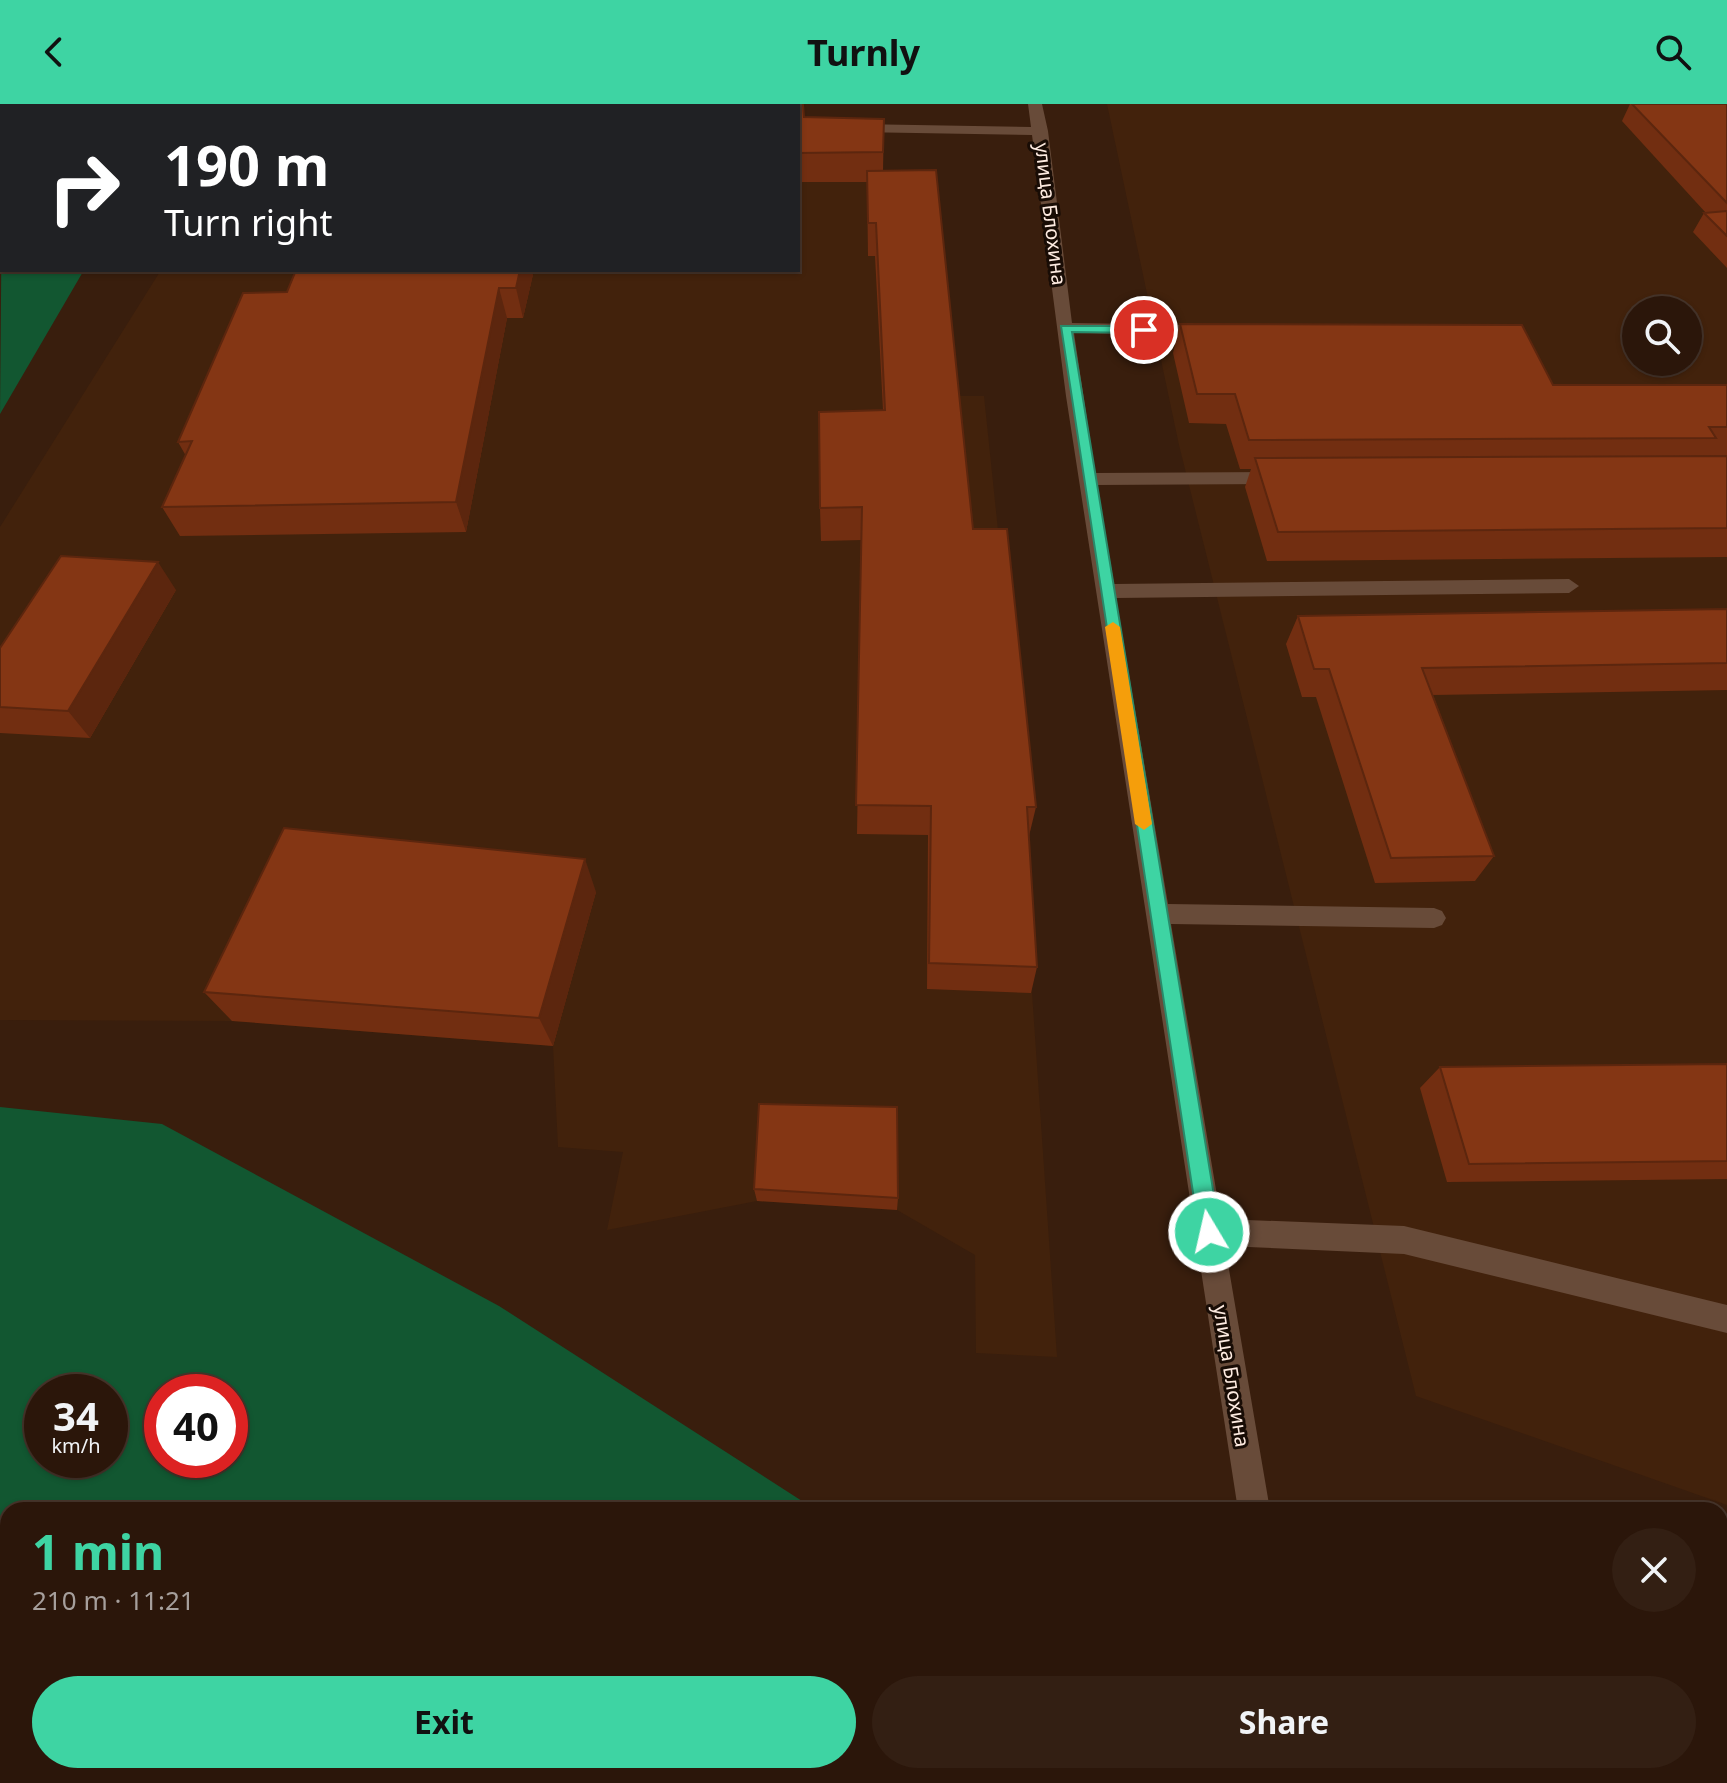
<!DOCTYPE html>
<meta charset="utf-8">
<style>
:root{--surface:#2b160a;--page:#331f13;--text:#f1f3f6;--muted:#a69f9c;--line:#47352b;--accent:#3ed4a3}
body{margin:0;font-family:"Noto Sans",sans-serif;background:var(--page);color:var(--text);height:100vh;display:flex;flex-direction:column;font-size:30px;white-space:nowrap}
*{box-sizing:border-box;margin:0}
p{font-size:26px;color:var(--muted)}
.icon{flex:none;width:44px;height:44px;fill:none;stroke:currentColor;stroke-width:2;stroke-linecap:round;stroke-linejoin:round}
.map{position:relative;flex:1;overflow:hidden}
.panel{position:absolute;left:0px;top:1398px;width:1728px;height:282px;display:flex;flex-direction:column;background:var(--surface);border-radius:24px 24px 0 0;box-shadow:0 2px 6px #0004,0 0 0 2px var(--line)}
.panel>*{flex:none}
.hud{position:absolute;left:0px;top:0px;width:800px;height:168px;box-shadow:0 2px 6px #0004,0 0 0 2px var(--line);background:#202124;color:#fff;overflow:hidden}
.buttons{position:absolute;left:1622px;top:192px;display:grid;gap:16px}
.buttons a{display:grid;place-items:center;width:80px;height:80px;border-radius:50%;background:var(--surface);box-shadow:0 2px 6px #0004,0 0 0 2px var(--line);font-size:40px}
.speed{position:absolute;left:24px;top:1270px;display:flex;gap:16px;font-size:40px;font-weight:700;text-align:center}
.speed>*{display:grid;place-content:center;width:104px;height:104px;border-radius:50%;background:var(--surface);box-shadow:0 2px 6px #0004,0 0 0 2px var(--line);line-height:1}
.speed small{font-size:20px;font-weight:400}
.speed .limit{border:12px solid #d22;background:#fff;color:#111}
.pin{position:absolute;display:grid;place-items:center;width:68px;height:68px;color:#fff;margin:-34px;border:4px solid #fff;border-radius:50%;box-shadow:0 2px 8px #0007}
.me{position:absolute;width:88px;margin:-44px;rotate:351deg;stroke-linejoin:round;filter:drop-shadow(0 0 6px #0008)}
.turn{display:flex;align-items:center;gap:28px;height:168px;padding:0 32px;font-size:36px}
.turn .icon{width:104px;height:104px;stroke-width:2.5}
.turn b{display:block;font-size:56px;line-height:68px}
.round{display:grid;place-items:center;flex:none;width:84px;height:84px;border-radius:42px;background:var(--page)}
.summary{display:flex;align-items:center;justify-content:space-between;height:136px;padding:0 32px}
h1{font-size:48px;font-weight:700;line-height:60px;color:var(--accent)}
.cta{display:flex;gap:16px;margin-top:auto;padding:16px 32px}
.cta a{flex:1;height:92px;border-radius:48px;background:var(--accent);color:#111;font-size:32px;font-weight:700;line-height:92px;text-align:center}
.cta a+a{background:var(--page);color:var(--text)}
header{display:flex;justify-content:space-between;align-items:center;height:104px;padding:0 32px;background:var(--accent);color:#111;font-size:36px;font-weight:700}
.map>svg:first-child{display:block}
.built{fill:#42220c;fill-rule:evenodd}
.green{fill:#125731;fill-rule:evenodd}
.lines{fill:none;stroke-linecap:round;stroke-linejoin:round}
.minor{fill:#684b39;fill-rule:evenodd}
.wall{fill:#722e11}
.shaded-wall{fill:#5c260e}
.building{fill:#843614;stroke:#5c260e;stroke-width:2}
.route{fill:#3ed4a3;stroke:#288a6a;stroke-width:2}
.slow{fill:#f59e0b}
.labels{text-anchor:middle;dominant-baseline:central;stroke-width:6;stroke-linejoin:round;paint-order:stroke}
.street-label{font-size:20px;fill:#feebe1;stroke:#180c05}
</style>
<header><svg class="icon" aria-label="back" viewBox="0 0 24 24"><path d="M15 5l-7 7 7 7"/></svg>Turnly<svg class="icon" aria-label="search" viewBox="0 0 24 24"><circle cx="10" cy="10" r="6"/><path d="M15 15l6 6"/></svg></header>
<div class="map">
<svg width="1727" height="1679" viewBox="0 0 1727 1679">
<rect width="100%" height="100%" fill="#391e0d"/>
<path class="built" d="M 1107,0 L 1727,0 L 1727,1401 L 1416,1292 L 1179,341 ZM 1636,206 L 1688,206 L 1688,258 L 1636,258 Z
M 798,78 L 897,78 L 953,292 L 984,292 L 1030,732 L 1022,743 L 1057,1253 L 976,1249 L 975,1151 L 897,1106 L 757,1097 L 607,1126 L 623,1048 L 558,1043 L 553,942 L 232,917 L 0,916 L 0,423 L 161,166 L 798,166 Z"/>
<path class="green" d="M 2,77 L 2,166 L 84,166 L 0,310 Z
M 0,1003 L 162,1020 L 499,1202 L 816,1406 L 8,1406 L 8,1672 L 1095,1672 L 1101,1679 L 0,1679 ZM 110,1288 L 110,1356 L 42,1356 L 42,1288 ZM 162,1288 L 230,1288 L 230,1356 L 162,1356 Z
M 1720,1525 L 1727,1530 L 1727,1679 L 1421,1679 L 1420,1672 L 1720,1672 Z"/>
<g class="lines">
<path class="minor" d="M 1028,0 L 1042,0 L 1048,27 L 1072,219 L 1197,221 L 1205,226 L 1197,231 L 1074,229 L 1095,369 L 1279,368 L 1288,374 L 1279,380 L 1097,381 L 1114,480 L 1569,475 L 1579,482 L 1569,489 L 1116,494 L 1168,800 L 1434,804 L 1442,807 L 1446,814 L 1442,821 L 1434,824 L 1171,820 L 1221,1115 L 1404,1122 L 1727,1201 L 1727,1229 L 1404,1150 L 1225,1142 L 1270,1406 L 1238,1406 L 1066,292 L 1032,31 L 798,27 L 798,19 L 1031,23 Z
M 1279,1672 L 1313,1672 L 1314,1679 L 1280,1679 Z"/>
</g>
<path class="wall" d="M 518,0 L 803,0 L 804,13 L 884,15 L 883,67 L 973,425 L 1036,703 L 1029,732 L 1037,863 L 1031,889 L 927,885 L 928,731 L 857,730 L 862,436 L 821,437 L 820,404 L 883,306 L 875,152 L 868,152 L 867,78 L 798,78 L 798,2 Z
M 1630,0 L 1727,0 L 1727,164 L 1693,128 L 1704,109 L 1706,109 L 1622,17 Z
M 296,166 L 534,166 L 523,214 L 507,214 L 466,428 L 180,432 L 162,403 L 186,352 L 178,338 L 287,188 Z
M 1180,220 L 1553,281 L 1727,281 L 1727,453 L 1267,457 L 1245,383 L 1251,365 L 1240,365 L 1226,320 L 1189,319 L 1173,249 Z
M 176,486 L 90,634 L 0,629 L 0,544 Z
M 1727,505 L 1727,586 L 1433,591 L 1494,752 L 1475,777 L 1375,779 L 1316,593 L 1302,593 L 1286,540 L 1298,512 Z
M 596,788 L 553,942 L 232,917 L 204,888 Z
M 1727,960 L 1727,1075 L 1447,1078 L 1420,984 L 1440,963 Z
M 754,1085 L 898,1094 L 897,1106 L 757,1097 Z"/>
<path class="shaded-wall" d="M 290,0 L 311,0 L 310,2 L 289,2 Z
M 520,166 L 534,166 L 523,214 L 516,184 Z
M 499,184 L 507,214 L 466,428 L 456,398 Z
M 158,458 L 176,486 L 90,634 L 68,607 Z
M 585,755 L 596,788 L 553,942 L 539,914 Z"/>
<path class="building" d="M 208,0 L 290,0 L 289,2 L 206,2 Z
M 518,0 L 800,0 L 803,1 L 804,13 L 884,15 L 883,48 L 798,49 L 798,2 L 518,2 Z
M 1632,0 L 1727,0 L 1727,99 Z
M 936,66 L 973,425 L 1007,425 L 1036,703 L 1027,703 L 1037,863 L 929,859 L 931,702 L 856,701 L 862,403 L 820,404 L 819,308 L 885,306 L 876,119 L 868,119 L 867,67 Z
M 1727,107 L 1727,132 L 1704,109 Z
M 296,166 L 520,166 L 516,184 L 499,184 L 456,398 L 162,403 L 192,337 L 178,338 L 243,189 L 287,188 Z
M 1180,220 L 1522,221 L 1553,281 L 1727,281 L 1727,323 L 1709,323 L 1716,334 L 1249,336 L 1235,290 L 1197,290 Z
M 1727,352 L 1727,424 L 1278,428 L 1255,354 Z
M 61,452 L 158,458 L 68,607 L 0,603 L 0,544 Z
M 1727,505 L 1727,559 L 1422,564 L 1494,752 L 1391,754 L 1329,565 L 1314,565 L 1298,512 Z
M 284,724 L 585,755 L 539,914 L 204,888 Z
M 1727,960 L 1727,1057 L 1469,1060 L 1440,963 Z
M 759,1000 L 897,1003 L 898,1094 L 754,1085 Z"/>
<path class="route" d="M 1061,222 L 1144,222 L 1150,226 L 1144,229 L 1072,228 L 1220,1128 L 1217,1135 L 1209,1138 L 1202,1135 L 1199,1128 Z"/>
<path class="slow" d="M 1113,518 L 1120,523 L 1152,720 L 1144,726 L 1135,720 L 1105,523 Z"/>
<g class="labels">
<g class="street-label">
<text transform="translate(1051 110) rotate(83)">улица Блохина</text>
<text transform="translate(1232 1272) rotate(81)">улица Блохина</text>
</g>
</g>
</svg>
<div class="buttons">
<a><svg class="icon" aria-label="search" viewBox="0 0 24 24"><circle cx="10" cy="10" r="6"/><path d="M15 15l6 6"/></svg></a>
</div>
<div class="speed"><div>34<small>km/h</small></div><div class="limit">40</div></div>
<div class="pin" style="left:1144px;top:226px;background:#d93025"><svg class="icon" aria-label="arrive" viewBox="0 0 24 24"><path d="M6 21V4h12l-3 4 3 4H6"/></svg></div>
<svg class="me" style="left:1209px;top:1128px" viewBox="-20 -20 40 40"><circle r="17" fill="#3ed4a3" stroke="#fff" stroke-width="3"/><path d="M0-11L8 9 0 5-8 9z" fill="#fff"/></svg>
<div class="hud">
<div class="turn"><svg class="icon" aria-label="right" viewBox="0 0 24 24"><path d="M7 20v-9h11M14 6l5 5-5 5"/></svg><div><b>190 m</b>Turn right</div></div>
</div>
<section class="panel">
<div class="summary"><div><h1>1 min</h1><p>210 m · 11:21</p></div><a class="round"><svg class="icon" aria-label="close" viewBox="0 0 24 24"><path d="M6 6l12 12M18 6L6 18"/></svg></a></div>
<div class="cta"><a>Exit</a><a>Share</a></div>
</section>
</div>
